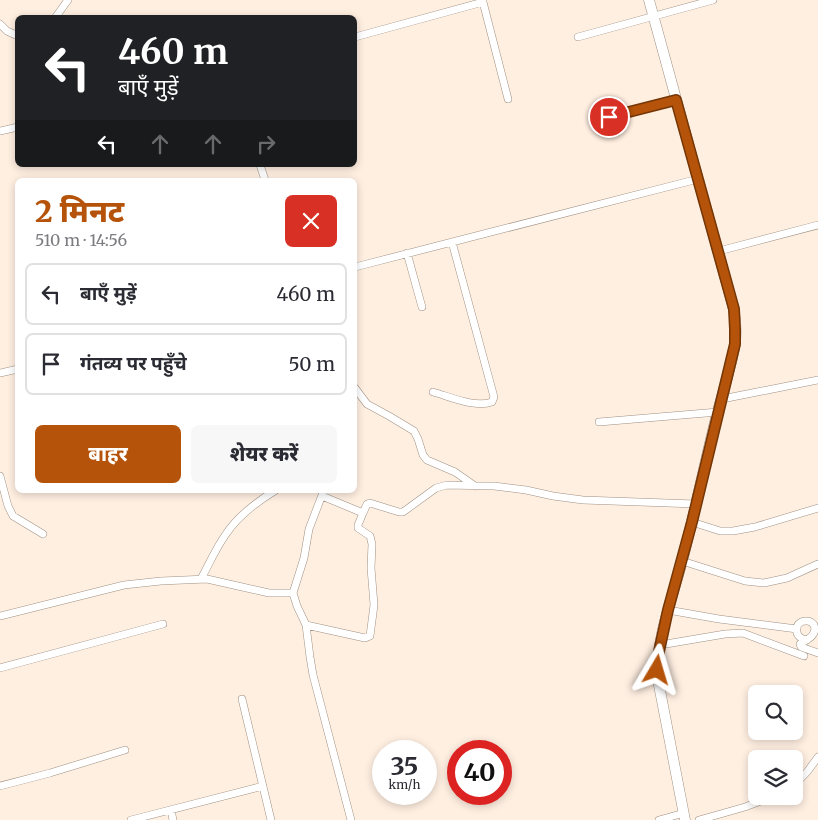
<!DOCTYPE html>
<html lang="hi">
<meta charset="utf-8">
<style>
:root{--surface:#fff;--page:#f7f7f7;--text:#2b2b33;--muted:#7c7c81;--line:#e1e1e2;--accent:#b45309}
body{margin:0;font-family:Merriweather,"Noto Sans Devanagari",serif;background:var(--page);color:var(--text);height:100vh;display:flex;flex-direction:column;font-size:19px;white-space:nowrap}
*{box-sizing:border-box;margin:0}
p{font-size:16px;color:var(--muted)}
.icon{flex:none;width:28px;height:28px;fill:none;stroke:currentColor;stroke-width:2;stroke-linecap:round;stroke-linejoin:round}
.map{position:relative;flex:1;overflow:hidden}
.side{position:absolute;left:15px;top:178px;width:342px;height:315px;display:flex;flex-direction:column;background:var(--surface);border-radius:8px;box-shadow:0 2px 8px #0003}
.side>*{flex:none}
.banner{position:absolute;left:15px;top:15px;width:342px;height:152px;border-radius:8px;box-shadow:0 2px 8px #0003;background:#202124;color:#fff;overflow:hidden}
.fabs{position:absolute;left:748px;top:685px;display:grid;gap:10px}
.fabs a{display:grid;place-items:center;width:55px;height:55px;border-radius:8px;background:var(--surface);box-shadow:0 2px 8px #0003;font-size:25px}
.speed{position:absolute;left:372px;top:740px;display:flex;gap:10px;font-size:25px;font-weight:700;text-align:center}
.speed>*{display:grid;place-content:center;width:65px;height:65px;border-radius:50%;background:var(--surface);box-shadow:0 2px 8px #0003;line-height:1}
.speed small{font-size:12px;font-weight:400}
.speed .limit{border:8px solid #d22;background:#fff;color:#111}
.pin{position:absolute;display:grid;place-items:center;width:42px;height:42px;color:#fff;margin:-21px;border:2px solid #fff;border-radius:50%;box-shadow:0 1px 5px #0007}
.me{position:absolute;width:55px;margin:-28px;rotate:7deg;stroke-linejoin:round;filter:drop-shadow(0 0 4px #0008)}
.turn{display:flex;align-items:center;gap:18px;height:105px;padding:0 20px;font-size:22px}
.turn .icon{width:65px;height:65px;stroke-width:2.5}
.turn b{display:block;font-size:35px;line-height:42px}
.lanes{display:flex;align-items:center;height:48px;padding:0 20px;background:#0003;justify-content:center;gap:25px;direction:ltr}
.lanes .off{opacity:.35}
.round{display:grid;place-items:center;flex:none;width:52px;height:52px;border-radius:8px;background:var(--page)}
.head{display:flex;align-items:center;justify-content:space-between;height:85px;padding:0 20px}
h1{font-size:30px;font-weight:800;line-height:38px;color:var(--accent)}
.cta{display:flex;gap:10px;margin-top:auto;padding:10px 20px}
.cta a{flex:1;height:58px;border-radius:8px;background:var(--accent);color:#fff;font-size:20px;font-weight:800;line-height:58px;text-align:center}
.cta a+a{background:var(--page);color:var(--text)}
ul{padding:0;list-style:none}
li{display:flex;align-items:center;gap:15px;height:62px;margin:0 10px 8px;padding:0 10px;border:2px solid var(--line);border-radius:8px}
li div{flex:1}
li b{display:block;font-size:19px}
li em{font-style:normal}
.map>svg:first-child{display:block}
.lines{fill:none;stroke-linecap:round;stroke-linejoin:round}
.street-casing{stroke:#9f9184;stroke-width:8}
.secondary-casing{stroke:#9f9184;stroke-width:11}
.street{stroke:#fff;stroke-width:7}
.secondary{stroke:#fff;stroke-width:10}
.route-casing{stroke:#753606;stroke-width:12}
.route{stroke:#b45309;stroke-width:9}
</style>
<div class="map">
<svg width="818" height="820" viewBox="0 0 818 820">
<rect width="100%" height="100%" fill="#ffefe1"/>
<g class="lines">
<defs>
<path id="street" d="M 483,2 L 508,99
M 55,18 L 68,0
M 0,24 L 7,31 L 18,36
M 355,37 L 483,2 L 483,0
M 578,37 L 713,0
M 609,117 L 676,100
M 0,131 L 18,127
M 260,165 L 265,180
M 719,251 L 818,225
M 407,253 L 422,307
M 355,267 L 698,179
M 0,373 L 18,369
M 355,388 L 367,404 L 389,416 L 414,431 L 418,439 L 423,455 L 427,460 L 455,472 L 475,486
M 433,392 C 451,397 474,408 492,402 L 494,397 L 452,242
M 722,399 L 818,380
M 599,422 L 718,412
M 0,476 L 8,506 L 13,516 L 43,534
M 324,490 L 309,529 L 304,558 L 293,593 L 297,606 L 306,625 L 310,657 L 313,675 L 351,820
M 322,496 L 363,513 L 367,504 L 370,503 L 399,512 L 403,512 L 436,488 L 447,485 L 494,486 L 526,490 L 553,496 L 583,500 L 696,504
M 692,522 L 720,531 L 733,531 L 755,527 L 818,508
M 682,561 L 745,581 L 764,583 L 787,578 L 818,564
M 201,579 C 209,564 216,548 226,534 C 238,516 258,501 276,490
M 668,610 L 719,619 L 797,629
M 0,616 L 124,585 L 161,581 L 207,579 L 269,593 L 293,593
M 306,625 L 365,638 L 370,636 L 374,605 L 371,568 L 372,544 L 370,536 L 358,528 L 358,525 L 363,513
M 807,640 C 792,638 794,620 807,621 C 810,621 812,622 814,625 C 818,635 807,640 800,644 L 801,647 L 818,653
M 660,645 L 725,634 L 743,633 L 804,656
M 0,668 L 163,624
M 242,699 L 271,820
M 794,785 L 807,772 L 818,757
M 0,786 L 50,773 L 125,750
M 171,810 L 173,820
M 131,820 L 263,786
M 659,820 L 684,813
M 699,820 L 745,807 L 774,796"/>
<path id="secondary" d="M 649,0 L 698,179 L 731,299 C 735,313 737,329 735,344 C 731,368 723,391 717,414 C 705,462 695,510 683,558 C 673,597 655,639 658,680 L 685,820"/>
</defs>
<use href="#street" class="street-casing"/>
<use href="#secondary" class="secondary-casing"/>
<use href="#street" class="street"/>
<use href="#secondary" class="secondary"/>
</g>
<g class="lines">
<defs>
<path id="route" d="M 609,117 L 676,100 L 734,309 L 735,329 L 735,344 L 692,522 L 668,610 L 658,656 L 657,670"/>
</defs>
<use href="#route" class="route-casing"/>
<use href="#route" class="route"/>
</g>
</svg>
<div class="fabs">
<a><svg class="icon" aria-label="search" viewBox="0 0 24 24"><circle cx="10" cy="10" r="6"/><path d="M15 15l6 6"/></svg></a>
<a><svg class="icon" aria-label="layers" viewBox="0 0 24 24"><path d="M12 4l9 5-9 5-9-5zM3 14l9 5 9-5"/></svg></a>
</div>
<div class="speed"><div>35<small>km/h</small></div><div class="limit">40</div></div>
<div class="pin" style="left:609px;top:117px;background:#d93025"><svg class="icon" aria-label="arrive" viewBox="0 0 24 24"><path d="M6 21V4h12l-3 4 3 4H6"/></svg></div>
<svg class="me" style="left:657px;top:670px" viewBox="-20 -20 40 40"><path d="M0-17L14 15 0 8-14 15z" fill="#b45309" stroke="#fff" stroke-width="4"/></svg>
<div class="banner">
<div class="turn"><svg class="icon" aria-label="left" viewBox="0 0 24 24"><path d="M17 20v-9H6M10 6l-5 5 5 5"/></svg><div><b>460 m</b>बाएँ मुड़ें</div></div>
<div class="lanes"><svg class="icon" aria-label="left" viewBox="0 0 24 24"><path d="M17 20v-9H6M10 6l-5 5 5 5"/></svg><svg class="icon off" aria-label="ahead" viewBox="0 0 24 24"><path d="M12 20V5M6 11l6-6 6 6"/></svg><svg class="icon off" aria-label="ahead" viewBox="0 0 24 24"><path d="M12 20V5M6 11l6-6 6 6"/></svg><svg class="icon off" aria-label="right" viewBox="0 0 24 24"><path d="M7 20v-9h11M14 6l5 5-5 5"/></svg></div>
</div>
<section class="side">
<div class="head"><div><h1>2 मिनट</h1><p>510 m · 14:56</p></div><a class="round" style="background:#d93025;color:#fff"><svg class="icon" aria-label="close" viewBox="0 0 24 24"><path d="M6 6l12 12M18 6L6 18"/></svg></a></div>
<ul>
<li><svg class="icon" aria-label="left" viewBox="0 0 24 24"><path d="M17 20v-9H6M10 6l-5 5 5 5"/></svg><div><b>बाएँ मुड़ें</b></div><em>460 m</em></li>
<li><svg class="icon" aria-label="arrive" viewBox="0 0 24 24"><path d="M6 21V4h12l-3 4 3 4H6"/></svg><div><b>गंतव्य पर पहुँचे</b></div><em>50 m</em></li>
</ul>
<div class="cta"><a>बाहर</a><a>शेयर करें</a></div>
</section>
</div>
